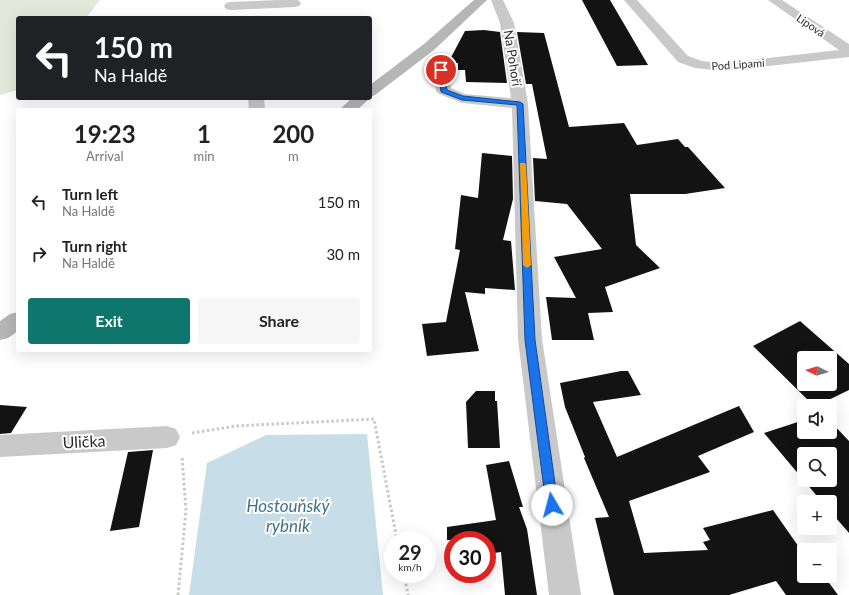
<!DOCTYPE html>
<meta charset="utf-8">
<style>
:root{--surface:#fff;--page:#f6f6f6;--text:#222;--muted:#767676;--accent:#0f766e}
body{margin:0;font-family:Lato,sans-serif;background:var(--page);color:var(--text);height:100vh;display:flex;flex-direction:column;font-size:15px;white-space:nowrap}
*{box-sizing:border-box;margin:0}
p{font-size:13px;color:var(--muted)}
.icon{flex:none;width:22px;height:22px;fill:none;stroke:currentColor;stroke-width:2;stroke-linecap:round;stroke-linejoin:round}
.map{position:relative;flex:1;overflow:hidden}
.drawer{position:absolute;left:16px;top:108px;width:356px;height:244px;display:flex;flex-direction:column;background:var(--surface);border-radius:4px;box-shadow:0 4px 16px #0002}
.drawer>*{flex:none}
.top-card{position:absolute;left:16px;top:16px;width:356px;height:84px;border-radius:4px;box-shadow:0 4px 16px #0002;background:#202124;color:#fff;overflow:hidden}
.needle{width:26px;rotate:275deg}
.buttons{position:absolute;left:797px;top:351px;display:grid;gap:8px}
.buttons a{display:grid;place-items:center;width:40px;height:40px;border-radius:4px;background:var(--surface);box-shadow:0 4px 16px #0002;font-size:20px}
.speed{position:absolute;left:384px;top:531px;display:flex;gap:8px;font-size:20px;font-weight:700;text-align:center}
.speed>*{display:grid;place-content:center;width:52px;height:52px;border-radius:50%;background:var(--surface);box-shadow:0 4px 16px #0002;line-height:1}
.speed small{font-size:10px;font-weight:400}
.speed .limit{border:6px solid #d22;background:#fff;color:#111}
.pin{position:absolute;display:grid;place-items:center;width:34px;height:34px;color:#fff;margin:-17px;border:2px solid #fff;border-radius:50%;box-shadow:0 1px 4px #0007}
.me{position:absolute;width:44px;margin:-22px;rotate:352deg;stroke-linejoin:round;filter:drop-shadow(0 0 3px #0008)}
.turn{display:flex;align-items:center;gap:14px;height:84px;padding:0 12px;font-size:18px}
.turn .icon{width:52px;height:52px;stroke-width:2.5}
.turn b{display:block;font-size:28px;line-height:34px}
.eta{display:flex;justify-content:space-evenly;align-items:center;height:68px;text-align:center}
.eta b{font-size:24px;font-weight:700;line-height:28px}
.cta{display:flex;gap:8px;margin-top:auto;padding:8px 12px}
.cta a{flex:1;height:46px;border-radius:4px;background:var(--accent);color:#fff;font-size:16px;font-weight:700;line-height:46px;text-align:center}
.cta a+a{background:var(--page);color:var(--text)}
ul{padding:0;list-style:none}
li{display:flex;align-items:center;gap:12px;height:52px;padding:0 12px}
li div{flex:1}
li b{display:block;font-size:15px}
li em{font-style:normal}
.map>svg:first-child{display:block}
.green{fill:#e3e9da}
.water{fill:#c7dee8}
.building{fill:#131313;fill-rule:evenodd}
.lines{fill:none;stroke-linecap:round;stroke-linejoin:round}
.path{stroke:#c9c9c9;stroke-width:3;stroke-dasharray:2.5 2.5;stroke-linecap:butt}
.street{fill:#c9c9c9;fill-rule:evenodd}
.secondary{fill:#b6b6b6;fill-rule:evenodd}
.route{fill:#1a73e8;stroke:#114b97}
.slow{fill:#f59e0b}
.labels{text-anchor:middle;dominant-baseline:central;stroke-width:4;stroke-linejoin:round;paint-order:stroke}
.far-street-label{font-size:11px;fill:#2c2c2c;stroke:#fff}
.street-label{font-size:13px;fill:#2c2c2c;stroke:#fff}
.near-street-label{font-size:16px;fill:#2c2c2c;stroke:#fff}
.near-water-label{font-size:17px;font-style:italic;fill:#3f7289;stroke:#fff}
</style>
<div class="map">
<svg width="849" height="595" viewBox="0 0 849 595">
<rect width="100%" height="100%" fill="#fff"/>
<path class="green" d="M 0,0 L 100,0 L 86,18 L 18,18 L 18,90 L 0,95 Z"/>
<path class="water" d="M 367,434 L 383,595 L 189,595 L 207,463 L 266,435 Z"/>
<path class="building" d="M 582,0 L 610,0 L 648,65 L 617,66 Z
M 484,30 L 500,32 L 507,83 L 466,82 L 465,70 L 458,70 L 458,63 L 448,63 L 465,31 Z
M 517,32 L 544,33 L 569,127 L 624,123 L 637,145 L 678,139 L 685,147 L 688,147 L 725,188 L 685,194 L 630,194 L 636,245 L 660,268 L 605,287 L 613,312 L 588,313 L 594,340 L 552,340 L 546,297 L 576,298 L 554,257 L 602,249 L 567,204 L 535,201 L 533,158 L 547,159 L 532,84 L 526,84 Z
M 482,153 L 512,156 L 513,199 L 503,240 L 511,241 L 515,290 L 485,288 L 485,294 L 465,292 L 479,351 L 427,356 L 422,324 L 446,322 L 460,250 L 455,249 L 461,195 L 478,198 Z
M 800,321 L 849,364 L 849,390 L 816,406 L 814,406 L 753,346 ZM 804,358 L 830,358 L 830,384 L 804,384 Z
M 621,371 L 628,371 L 641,395 L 593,402 L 617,457 L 739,406 L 754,432 L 698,456 L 710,472 L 629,501 L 644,553 L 708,550 L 703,542 L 710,540 L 703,528 L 773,510 L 801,550 L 804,549 L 805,550 L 804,576 L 824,576 L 838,595 L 786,595 L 776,581 L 729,595 L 614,595 L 595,518 L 609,517 L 584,458 L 585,457 L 565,407 L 560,383 Z
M 476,391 L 495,391 L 495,401 L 497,401 L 500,448 L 468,448 L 466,402 Z
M 0,405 L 27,407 L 11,433 L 0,434 Z
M 804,420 L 804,432 L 830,432 L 830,421 L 849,441 L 849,533 L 830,511 L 830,502 L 822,502 L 764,433 ZM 804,454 L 830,454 L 830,480 L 804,480 Z
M 153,450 L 139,527 L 110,531 L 128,452 Z
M 509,461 L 523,507 L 519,507 L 527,529 L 537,595 L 505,595 L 501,552 L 487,554 L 487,540 L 447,540 L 447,527 L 496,520 L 486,465 Z"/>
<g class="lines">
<path class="path" d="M 192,433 L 236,426 L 374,419 L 397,540
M 404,574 L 408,595
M 178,595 L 186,510 L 182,456"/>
<path class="street" d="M 278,0 L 298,0 L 301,3 L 299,6 L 295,7 L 230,10 L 226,9 L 224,6 L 226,3 L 230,2 Z
M 491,0 L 503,0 L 514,23 L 528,104 L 542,339 L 581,595 L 549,595 L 518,339 L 512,108 L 462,103 L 439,94 L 436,91 L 434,70 L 436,67 L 441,66 L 446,67 L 448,70 L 451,88 L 465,94 L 511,98 L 500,23 Z
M 624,0 L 637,0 L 688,56 L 702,61 L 723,63 L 839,50 L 768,0 L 782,0 L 849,44 L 849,57 L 723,71 L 695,68 L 678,62 Z
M 248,98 L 264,98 L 265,110 L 249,110 Z
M 167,426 L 176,429 L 180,437 L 176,445 L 167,448 L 0,457 L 0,435 Z"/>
<path class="secondary" d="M 474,0 L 487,0 L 434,50 L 375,95 L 370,97 L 370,85 L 424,44 Z
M 352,98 L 370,98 L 357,110 L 339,110 Z
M 18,312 L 18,331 L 8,338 L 0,340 L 0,321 L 10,314 Z"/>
</g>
<path class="route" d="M 441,68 L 444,70 L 447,90 L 463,96 L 520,102 L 523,104 L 535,340 L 558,505 L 556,509 L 552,510 L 548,509 L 546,505 L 525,340 L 517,105 L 462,100 L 441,92 L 438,70 Z"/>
<path class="slow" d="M 520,163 L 525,163 L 526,165 L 531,265 L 527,268 L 523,265 Z"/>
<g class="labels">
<g class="far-street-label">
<text transform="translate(811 25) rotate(34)">Lipová</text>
<text transform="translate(738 64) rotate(-4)">Pod Lipami</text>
</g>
<g class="street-label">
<text transform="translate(513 58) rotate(81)">Na Pohoří</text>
</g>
<g class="near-street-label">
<text transform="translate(84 441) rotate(-3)">Ulička</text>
</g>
<g class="near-water-label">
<text x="288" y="505">Hostouňský<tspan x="288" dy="20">rybník</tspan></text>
</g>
</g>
</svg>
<div class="buttons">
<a><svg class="needle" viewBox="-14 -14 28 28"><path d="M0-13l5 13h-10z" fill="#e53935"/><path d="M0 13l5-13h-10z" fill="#767676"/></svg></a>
<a><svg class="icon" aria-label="sound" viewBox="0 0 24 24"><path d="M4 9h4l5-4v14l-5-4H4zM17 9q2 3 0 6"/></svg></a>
<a><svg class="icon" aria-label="search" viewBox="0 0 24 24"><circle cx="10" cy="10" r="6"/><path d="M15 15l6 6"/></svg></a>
<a>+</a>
<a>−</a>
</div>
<div class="speed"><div>29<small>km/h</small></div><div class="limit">30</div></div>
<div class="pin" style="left:441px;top:70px;background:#d93025"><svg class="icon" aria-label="arrive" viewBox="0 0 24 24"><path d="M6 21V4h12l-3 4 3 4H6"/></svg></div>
<svg class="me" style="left:552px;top:505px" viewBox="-20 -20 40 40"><circle r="19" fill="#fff"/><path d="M0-13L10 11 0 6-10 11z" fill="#1a73e8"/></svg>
<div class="top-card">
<div class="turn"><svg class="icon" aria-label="left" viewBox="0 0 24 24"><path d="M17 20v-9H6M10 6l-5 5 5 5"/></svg><div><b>150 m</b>Na Haldě</div></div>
</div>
<section class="drawer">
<div class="eta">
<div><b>19:23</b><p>Arrival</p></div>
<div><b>1</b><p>min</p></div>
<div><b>200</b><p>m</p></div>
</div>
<ul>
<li><svg class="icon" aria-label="left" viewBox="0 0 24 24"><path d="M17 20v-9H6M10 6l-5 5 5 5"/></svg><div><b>Turn left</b><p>Na Haldě</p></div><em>150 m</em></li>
<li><svg class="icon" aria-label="right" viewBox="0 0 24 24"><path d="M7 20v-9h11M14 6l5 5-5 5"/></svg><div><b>Turn right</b><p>Na Haldě</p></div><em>30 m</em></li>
</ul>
<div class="cta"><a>Exit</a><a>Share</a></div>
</section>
</div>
